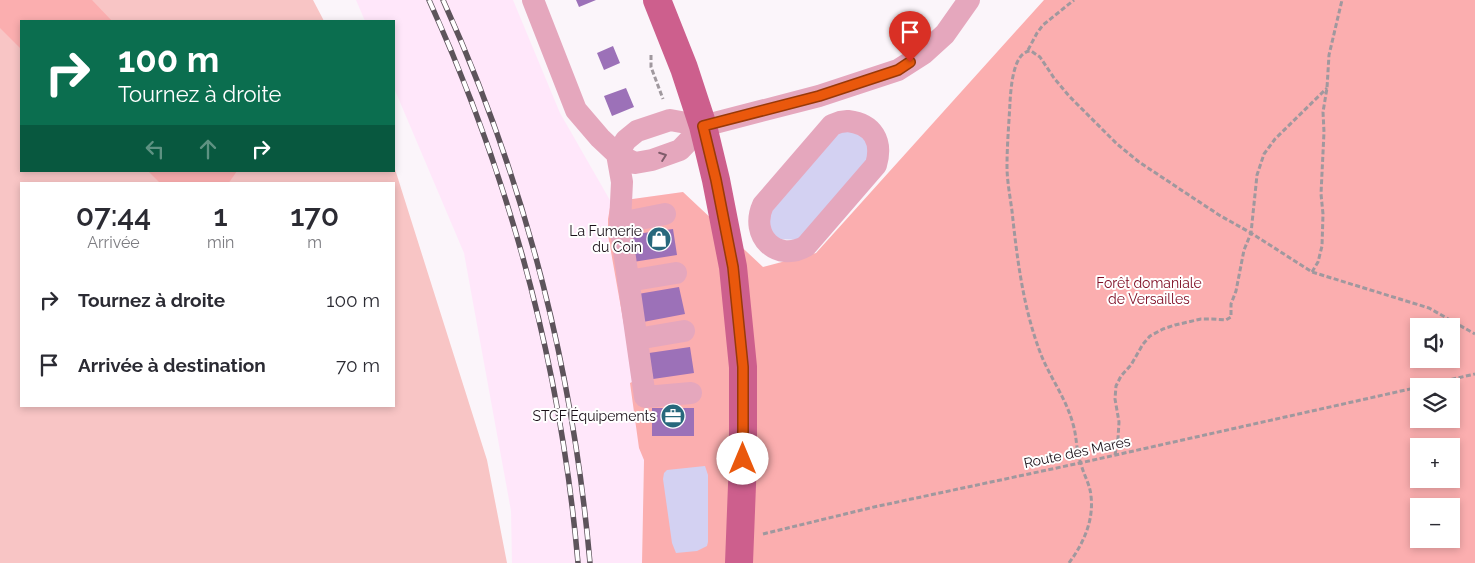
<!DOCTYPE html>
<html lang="fr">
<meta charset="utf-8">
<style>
:root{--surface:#fff;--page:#f2f2f3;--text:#2b2b33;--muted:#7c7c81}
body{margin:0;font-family:Raleway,sans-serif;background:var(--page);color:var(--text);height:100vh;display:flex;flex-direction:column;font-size:19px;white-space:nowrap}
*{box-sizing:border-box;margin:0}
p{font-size:16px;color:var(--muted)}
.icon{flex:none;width:28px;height:28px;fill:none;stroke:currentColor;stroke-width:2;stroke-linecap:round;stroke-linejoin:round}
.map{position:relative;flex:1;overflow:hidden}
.panel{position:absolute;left:20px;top:182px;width:375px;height:225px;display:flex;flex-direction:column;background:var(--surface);border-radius:0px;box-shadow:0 2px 8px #0003}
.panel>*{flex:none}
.hud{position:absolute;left:20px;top:20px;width:375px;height:152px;border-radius:0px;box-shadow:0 2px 8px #0003;background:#0b6e4f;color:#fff;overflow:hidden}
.tools{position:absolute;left:1410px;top:318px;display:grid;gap:10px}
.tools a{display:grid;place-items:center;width:50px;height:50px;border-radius:0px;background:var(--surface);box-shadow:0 2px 8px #0003;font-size:25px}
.pin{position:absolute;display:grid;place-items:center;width:42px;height:42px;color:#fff;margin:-51px -21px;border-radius:50% 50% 50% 0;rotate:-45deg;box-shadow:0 0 5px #0007}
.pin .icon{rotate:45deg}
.me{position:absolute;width:55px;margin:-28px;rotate:0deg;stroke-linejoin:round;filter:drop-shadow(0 0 4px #0008)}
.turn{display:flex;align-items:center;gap:18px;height:105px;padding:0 15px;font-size:22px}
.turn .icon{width:65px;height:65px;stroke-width:2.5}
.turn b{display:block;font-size:35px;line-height:42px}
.lanes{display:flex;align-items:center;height:48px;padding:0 15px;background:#0003;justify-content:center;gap:25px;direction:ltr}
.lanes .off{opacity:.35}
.eta{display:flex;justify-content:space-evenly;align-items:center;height:85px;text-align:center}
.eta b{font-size:30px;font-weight:600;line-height:35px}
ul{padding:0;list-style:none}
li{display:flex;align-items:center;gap:15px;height:65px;padding:0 15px}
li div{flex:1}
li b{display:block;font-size:19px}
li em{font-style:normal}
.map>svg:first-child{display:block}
.built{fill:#ffe7fa}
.green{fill:#f8c5c5;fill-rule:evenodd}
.forest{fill:#fbaeaf;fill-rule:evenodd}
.water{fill:#d3d1f2}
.building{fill:#9c71b8}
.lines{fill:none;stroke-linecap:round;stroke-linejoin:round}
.path{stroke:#a0989e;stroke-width:3;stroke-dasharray:5 2.5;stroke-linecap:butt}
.minor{stroke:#e5a7bd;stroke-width:22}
.major{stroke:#cd5f8d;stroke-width:28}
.rail-casing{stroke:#5d545b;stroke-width:5.5}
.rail{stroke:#fff;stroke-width:4;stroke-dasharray:11;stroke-linecap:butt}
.oneway{stroke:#805c6b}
.route-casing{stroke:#983908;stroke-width:12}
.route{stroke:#ea580c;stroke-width:9}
.labels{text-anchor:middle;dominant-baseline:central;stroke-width:4;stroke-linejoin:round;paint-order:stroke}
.poi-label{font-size:14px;fill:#1b1119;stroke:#fff;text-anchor:end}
.park-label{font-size:14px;fill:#801026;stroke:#fff}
.street-label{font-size:14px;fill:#1b1119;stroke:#fff}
</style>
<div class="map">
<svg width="1475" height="563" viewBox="0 0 1475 563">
<rect width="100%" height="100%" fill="#fbf5fa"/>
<path class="built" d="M 356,0 L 513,0 L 560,113 L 611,202 L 683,192 L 708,337 L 644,460 L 642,563 L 512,563 L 511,511 L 464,253 L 394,88 L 394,21 L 365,21 Z"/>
<path class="green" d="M 0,0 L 313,0 L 324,21 L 21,21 L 21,171 L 394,171 L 394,166 L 487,460 L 507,563 L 0,563 ZM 21,184 L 394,184 L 394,406 L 21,406 Z"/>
<path class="forest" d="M 0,0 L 92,0 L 112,21 L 21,21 L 21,49 L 0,28 Z
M 1044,0 L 1475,0 L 1475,563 L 642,563 L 644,460 L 639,448 L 630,383 L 634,381 L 608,235 L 608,219 L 611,202 L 683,192 L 763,267 L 816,253 ZM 1419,326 L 1451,326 L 1451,359 L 1419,359 ZM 1419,386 L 1451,386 L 1451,419 L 1419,419 ZM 1419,446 L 1451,446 L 1451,479 L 1419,479 ZM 1419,506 L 1451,506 L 1451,539 L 1419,539 Z
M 148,171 L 237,171 L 228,184 L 161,184 Z"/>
<path class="water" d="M 836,131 L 861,131 L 872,155 L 802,240 L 774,239 L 766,214 Z
M 705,466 L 708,475 L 708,542 L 707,546 L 697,551 L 676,553 L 672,543 L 663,479 L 664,473 L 667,470 Z"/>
<path class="building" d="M 576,0 L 596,0 L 579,7 Z
M 613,46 L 620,63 L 604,70 L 597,53 Z
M 626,88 L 634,107 L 612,116 L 604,96 Z
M 673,229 L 677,255 L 633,262 L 629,235 Z
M 679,287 L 685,314 L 643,322 L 638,294 Z
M 690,347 L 694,373 L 653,379 L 649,353 Z
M 652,408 L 694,408 L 694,436 L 652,436 Z"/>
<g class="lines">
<path class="path" d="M 1028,50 L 1037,33 L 1043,25 L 1074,0
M 651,55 L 651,67 L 663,99
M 1312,272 L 1318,262 L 1322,246 L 1323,214 L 1321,194 L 1324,132 L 1323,112 L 1327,88 L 1329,55 L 1342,0
M 1422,386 L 1475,374
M 1115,455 L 1118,438 L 1119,422 L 1115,399 L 1116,386 L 1121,376 L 1131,365 L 1143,344 L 1150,336 L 1163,329 L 1175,325 L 1201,319 L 1212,319 L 1226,320 L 1231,317 L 1231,304 L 1236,291 L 1244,250 L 1251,233 L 1257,175 L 1264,154 L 1275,139 L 1327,88
M 763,534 L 874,507 L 1080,463 L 1419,387
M 1069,563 C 1083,544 1094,521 1091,496 C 1090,484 1084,476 1081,464 C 1076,451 1077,437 1073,424 C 1066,398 1049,376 1040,352 C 1023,307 1017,258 1012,211 C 1010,196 1007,181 1007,166 C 1007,145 1009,123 1010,102 C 1011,88 1013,51 1031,51 L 1040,57 L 1054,78 L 1069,96 L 1117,144 L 1139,162 L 1219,215 L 1251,233 L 1312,272 L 1429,308 L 1475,334"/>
<path class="minor" d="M 533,0 L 576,110 L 600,138 L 617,154 L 622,182 L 620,223 L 645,397 L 691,393
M 848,121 C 873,124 883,141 876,165 L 806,246 C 777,263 749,236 763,205 L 832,125 L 840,122 Z
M 703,126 L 680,150 L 652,160 L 635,163 L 617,154 L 626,140 L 637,131 L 670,120 L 703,126 L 819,96 L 898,70 L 923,54 L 945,34 L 969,0
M 620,223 L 665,214
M 628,281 L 676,273
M 637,339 L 684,331"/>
<path class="major" d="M 657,0 L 684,68 L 703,126 L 716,180 L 733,267 L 743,367 L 743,459 L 739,563"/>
<defs>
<path id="rail" d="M 429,0 C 510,178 561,368 578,563
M 443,0 C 524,178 573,369 590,563"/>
</defs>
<use href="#rail" class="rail-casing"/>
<use href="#rail" class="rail"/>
</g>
<defs><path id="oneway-chevron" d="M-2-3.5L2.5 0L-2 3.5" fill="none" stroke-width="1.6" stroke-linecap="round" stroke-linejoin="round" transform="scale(1.25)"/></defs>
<use class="oneway" href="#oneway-chevron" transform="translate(663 156) rotate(-20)"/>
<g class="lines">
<defs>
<path id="route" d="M 743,459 L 743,367 L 733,267 L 716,180 L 703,126 L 819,96 L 898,70 L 910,62"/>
</defs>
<use href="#route" class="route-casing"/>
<use href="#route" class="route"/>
</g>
<defs>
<symbol id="shop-disc" viewBox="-11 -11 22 22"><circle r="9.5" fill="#27687c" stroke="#fff"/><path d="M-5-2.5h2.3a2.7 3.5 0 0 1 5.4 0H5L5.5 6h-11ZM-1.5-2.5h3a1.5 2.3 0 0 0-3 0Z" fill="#fff"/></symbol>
<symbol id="office-disc" viewBox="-11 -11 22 22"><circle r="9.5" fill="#27687c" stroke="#fff"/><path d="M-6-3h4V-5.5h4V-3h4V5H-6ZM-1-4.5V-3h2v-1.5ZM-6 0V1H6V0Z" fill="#fff"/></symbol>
</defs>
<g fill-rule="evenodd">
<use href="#shop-disc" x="645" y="225" width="28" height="28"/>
<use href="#office-disc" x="659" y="402" width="28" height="28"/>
</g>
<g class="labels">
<g class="poi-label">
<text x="642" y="231">La Fumerie<tspan x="642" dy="16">du Coin</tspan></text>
<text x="656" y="416">STCF Équipements</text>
</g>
<g class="park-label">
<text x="1149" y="283">Forêt domaniale<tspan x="1149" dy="16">de Versailles</tspan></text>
</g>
<g class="street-label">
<text transform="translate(1077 452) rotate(-12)">Route des Mares</text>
</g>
</g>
</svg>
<div class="tools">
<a><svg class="icon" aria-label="sound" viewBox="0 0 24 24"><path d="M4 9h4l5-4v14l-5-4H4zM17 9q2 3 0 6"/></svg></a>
<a><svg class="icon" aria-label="layers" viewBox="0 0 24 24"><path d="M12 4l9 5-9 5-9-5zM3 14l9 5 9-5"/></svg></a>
<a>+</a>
<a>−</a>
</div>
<div class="pin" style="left:910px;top:62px;background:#d93025"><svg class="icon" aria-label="arrive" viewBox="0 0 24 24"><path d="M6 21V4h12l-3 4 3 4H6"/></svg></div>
<svg class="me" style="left:743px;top:459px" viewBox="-20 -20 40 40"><circle r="19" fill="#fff"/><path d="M0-13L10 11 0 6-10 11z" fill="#ea580c"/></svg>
<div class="hud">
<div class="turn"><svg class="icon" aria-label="right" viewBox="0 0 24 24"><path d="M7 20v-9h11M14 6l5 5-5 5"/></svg><div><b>100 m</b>Tournez à droite</div></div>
<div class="lanes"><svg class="icon off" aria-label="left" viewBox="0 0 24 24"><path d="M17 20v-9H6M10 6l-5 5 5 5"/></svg><svg class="icon off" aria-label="ahead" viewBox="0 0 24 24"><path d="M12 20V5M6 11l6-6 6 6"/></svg><svg class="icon" aria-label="right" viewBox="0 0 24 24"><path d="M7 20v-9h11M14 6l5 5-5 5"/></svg></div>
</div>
<section class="panel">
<div class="eta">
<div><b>07:44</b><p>Arrivée</p></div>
<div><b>1</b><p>min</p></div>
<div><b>170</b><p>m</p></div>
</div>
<ul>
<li><svg class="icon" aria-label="right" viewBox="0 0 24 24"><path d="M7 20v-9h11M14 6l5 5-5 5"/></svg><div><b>Tournez à droite</b></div><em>100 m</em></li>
<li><svg class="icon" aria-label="arrive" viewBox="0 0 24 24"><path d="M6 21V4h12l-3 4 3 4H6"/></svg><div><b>Arrivée à destination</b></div><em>70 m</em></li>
</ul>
</section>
</div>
